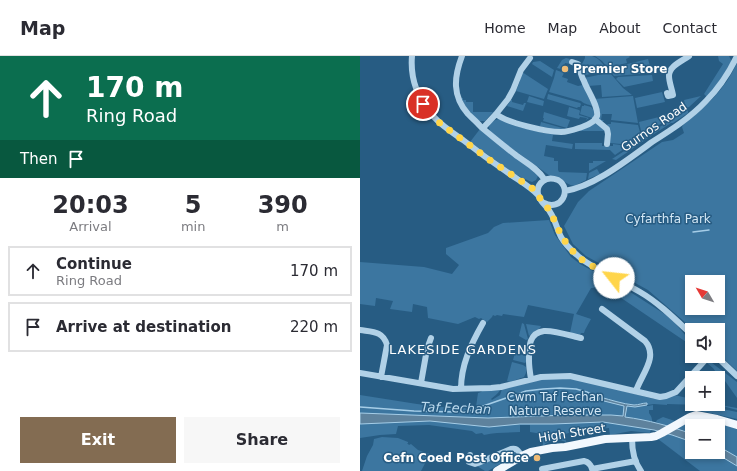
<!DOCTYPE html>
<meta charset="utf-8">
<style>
:root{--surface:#fff;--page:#f7f7f7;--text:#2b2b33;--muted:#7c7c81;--line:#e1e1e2;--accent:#836c52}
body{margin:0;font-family:"DejaVu Sans",sans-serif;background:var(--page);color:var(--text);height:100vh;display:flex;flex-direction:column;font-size:15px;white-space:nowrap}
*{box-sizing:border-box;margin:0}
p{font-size:13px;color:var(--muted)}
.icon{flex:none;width:22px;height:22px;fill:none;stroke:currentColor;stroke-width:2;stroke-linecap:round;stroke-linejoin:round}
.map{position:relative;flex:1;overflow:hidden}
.sheet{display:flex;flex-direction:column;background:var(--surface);width:360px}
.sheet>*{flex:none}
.hud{background:#0b6e4f;color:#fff;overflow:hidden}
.needle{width:26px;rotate:309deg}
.fabs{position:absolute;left:325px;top:219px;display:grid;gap:8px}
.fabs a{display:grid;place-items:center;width:40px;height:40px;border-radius:0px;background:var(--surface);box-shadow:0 2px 6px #0003;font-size:20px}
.pin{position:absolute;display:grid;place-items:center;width:34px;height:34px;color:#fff;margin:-17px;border:2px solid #fff;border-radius:50%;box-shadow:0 1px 4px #0007}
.me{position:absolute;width:44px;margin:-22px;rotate:299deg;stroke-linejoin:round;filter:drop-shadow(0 0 3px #0008)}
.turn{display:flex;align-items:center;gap:14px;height:84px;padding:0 20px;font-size:18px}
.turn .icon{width:52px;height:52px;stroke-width:2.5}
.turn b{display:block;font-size:28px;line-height:34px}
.then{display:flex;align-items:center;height:38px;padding:0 20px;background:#0003;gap:8px;font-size:15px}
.eta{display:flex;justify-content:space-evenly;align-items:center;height:68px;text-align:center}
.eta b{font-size:24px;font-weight:700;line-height:28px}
.cta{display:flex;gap:8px;margin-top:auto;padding:8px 20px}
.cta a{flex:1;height:46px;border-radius:0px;background:var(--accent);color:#fff;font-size:16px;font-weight:700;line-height:46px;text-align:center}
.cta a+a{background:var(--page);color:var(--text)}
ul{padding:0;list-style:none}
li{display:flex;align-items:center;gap:12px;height:50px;margin:0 8px 6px;padding:0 12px;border:2px solid var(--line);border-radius:0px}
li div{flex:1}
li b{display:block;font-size:15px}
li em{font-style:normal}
header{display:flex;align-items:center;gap:24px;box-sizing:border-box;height:56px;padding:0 20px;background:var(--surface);border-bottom:1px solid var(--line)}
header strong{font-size:19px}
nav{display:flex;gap:22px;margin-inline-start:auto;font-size:14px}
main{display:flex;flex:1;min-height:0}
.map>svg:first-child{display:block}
.green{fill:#3c76a0;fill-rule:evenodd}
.water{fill:#5e829d;stroke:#a5cde7}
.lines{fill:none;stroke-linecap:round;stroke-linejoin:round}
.stream{stroke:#a5cde7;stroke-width:1.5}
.minor{stroke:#b1d1e7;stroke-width:6}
.major{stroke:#f2f8fe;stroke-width:8}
.route{stroke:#ffd54a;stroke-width:7;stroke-dasharray:0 12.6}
.poi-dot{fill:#efbc77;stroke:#275c83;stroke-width:1.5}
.labels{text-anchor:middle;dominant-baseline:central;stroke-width:3;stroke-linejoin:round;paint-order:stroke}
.poi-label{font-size:12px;font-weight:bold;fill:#fff;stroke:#275c83;text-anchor:start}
.street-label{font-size:12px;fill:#fff;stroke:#275c83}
.park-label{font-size:12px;fill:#d4e8f6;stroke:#275c83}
.neighbourhood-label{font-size:13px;letter-spacing:1px;fill:#fff;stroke:#275c83}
.water-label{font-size:13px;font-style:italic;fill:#bcdaee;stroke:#275c83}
</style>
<header>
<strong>Map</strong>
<nav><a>Home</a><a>Map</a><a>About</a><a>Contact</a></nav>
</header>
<main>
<section class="sheet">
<div class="hud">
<div class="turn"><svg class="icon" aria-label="ahead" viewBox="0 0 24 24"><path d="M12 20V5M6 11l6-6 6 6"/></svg><div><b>170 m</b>Ring Road</div></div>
<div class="then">Then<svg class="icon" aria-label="arrive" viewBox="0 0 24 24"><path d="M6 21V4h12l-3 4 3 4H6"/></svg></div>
</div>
<div class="eta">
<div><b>20:03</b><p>Arrival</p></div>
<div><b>5</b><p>min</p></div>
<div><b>390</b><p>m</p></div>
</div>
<ul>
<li><svg class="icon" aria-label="ahead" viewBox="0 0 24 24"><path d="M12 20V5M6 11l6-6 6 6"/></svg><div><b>Continue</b><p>Ring Road</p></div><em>170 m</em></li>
<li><svg class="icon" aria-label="arrive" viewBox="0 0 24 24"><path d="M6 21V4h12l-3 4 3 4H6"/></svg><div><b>Arrive at destination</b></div><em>220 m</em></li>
</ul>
<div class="cta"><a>Exit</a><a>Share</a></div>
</section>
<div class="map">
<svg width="377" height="415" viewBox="0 0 377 415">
<rect width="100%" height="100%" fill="#275c83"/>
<path class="green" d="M 225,0 C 227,0 230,0 232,0 C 239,2 244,9 248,15 L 225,19 L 222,8 L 225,2 Z
M 235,0 L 269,0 L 270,1 L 266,3 L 267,7 L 254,10 L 250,14 L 242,5 Z
M 358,0 L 369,0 L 371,4 L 371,7 L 356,30 L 347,41 L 344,38 L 363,8 L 359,5 Z
M 206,2 L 210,3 L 209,6 L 211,8 L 205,7 L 204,10 L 202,10 L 201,13 L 197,12 L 202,4 Z
M 288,3 L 292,17 L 254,20 L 251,16 L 255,11 Z
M 180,5 L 194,14 L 192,21 L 172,8 L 173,6 Z
M 377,7 L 377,315 L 358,297 L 358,274 L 334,274 L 288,234 L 226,200 L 213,188 L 204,170 L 218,146 L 229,135 L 302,86 L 313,84 L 324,77 L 322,71 L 324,68 C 346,51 366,32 377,7 ZM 332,226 L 358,226 L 358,252 L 332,252 Z
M 196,14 L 204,17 L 202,21 L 208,23 L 207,26 L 218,30 L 223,29 L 233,51 C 230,48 225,49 221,45 L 189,36 L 194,22 Z
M 162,16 L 188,33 L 184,43 L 156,35 L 160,25 L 159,24 Z
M 248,17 L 250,17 L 263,32 L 272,39 L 242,41 L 241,29 L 228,30 L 224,22 Z
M 292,19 L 293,25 L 264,31 L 256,23 L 258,21 Z
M 302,36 L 305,46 L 277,52 L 275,42 Z
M 188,38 L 220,47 L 221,48 L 220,51 L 218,51 L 217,52 L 187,43 Z
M 169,40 L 184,45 L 183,50 L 167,46 Z
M 273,40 L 278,67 L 251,64 L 252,58 L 242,58 L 241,64 L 244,64 L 242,66 L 238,62 L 234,43 Z
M 341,40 L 329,51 L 326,52 L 324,44 Z
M 101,42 L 103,42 L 103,44 L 106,44 L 106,46 L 113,46 L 113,56 L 133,56 L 125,65 L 118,65 L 106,51 Z
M 151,44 L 152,44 L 152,46 L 163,49 L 164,47 L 166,47 L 163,55 L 147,50 Z
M 224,49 L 231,51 L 233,53 L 234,53 L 234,60 L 232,62 L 220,58 L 222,50 L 224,50 Z
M 209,51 L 219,54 L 220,55 L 219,59 L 229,62 L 226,64 L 227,62 L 220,61 L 219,63 L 207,60 Z
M 326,53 L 305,65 L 304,59 Z
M 328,54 L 328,57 L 313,67 L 311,67 L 291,80 L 290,81 L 288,78 Z
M 184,56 L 210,64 L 207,72 L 183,65 L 184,62 L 183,62 Z
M 303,60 L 304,66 L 282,79 L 279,66 Z
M 139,63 L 159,71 L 184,77 L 199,79 L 193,79 L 192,85 L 213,88 L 212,93 L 186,89 L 184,100 L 194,102 L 194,105 L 198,105 L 198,114 L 199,116 L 227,117 L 226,124 L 214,130 C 204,128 200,120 190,120 C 177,110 164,101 151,92 C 145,87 136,82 131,76 C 126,70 132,64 139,63 Z
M 181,66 L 206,73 L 193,74 L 172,68 L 180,70 Z
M 251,66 L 278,69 L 281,80 L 271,89 L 250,87 L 247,69 L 248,68 L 251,68 Z
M 237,67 L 246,75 L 218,75 Z
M 120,73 L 176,117 L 178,120 L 176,124 L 172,126 L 167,124 L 155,118 L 110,86 Z
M 286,79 L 288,82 L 256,104 L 252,103 L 272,90 L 282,81 Z
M 215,87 L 242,87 L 242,90 L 253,90 L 253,88 L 268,90 L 255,99 L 250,94 L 215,93 Z
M 233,105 L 246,105 L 229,115 L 229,107 L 233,107 Z
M 237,113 L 240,118 L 228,123 L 229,117 Z
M 189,164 L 195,179 L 211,201 L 220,208 L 264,232 L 306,259 L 314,266 L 332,287 L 332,290 L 245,231 L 231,232 L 216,258 L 231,263 L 225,274 L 224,277 L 221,277 L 220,279 L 210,277 L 214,258 L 168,249 L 164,261 L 143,258 L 142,260 L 137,259 L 135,260 L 133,259 L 132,261 L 127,266 L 121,262 L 119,263 L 115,261 L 98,268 L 68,262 L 67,251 L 53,248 L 52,256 L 30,253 L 33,245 L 16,242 L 15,250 L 0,248 L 0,206 L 64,211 L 92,218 L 99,209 L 86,198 L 86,192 L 128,177 L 134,171 L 143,167 Z
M 162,267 L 164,268 L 168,283 L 166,284 L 159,280 Z
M 166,268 L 181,270 L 180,272 L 174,276 L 169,280 Z
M 155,297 L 166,300 L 166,306 L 165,307 L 153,304 Z
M 152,306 L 163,309 L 166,311 L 166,317 L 164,321 L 150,326 L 147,325 Z
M 347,307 L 352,307 L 377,326 L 377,342 L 365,325 L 363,326 L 353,312 Z
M 193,322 L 220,324 L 294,343 L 314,339 L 332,343 L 332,348 L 355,348 L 377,352 L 377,354 L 359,349 L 351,350 L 341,349 L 307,348 L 307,349 L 294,348 L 287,349 L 287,347 L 278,349 L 288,350 L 293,349 L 293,354 L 289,354 L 289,357 C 294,363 292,370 290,377 L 271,375 L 250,379 L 249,372 L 217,375 L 217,373 L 212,374 L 212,376 L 205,378 L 206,386 C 198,383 189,384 183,390 L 182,378 L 170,376 L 170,369 L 160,369 L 160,376 C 148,377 136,376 124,379 L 122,377 L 116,378 L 112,375 L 69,369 L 38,370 L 36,378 L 20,379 L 0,382 L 0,339 L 57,348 L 90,352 L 116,351 L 118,337 L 121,336 L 122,335 L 140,334 C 138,338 134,340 131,343 L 132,344 L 140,339 L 142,333 L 175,325 Z
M 357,352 L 377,356 L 377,363 L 341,355 Z
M 303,361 L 315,365 L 307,370 L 296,366 L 297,364 Z
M 336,362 L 356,366 L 377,373 L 377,401 L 358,390 L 358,370 L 332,370 L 332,378 L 317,372 L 331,364 Z
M 308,378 L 332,386 L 332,396 L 354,396 L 356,397 L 377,410 L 377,415 L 340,415 L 298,383 Z
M 22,381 L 38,382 L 48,386 L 48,387 L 47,387 L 49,389 L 51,388 L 58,394 L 70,398 L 61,415 L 2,415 L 7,400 L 13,389 L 14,383 Z
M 151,395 L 154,395 L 156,398 L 155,399 L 128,415 L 125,415 L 117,410 Z"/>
<path class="water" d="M 240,341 C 251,344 263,348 274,349 C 279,349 282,347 287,347 L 287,349 L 275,351 L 267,350 L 265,361 C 288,364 310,370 332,378 L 332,386 L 312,379 L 294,374 L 243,366 L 193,368 L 160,368 L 129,371 L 70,365 L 0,368 L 0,357 L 128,362 L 207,359 L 251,359 L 263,360 L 264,350 L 240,344 Z
M 358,390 L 377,401 L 377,410 L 354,396 L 358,396 Z"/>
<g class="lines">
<path class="stream" d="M 333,176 L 349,174
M 331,350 L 342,350
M 0,351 L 54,355 L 96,356 L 109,355 L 166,335 L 183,333 L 200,332 L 216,333 L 227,336 L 240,343"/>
<path class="minor" d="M 52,0 C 50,22 58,45 74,61 C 82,70 93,77 103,84 C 117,95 132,106 147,116 C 158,124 170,130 179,140
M 102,0 C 94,21 92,40 108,58 C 112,62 117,66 121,71 C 133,81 145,91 157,100 C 167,107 178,113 185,124
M 307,37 L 308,40 L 313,39 C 312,33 309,26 309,20 C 309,10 322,5 329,0
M 136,58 C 147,67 187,76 201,76 C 209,76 216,73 222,71 C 228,69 235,66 237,60 C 239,51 227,34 224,25 C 221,20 220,14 218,8 L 212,6
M 235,63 L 247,73 L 248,78 L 247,88
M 123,72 L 136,58 L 148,43 L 153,34 L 161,14 L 170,2
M 205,135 C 235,130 267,104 292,86 C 311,74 330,62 346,45 C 359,32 369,17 377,0
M 184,147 C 201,156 213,133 198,124 C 193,122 187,122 183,125 C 179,128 177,133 178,138 C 179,145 187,150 190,156 C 195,163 197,173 201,181 C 205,188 211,194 217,199 C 224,206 234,211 243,216 C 255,222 268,229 280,236 C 299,247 316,264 332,279
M 242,253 L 285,285 C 299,301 281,319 276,335
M 0,274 C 13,276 23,275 27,289 L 21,321
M 356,300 L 377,320
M 0,317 L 93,333 L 131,332 L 141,331 L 181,321 L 210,320 L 300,341 L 306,340 L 316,336 L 349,300
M 171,323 C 170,317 169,311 169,305 C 169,292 168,277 184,275 C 193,274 212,280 221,282
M 61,327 L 67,293 L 71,282
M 101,333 C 101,309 111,288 123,267
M 272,382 C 272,393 274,406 281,415
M 110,399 L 109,406 L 115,408 L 118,407 L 151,393 C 158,392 158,395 162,400
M 182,413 L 224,405 C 229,406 231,409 232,413 L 276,405"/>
<path class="major" d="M 137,415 L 162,400 L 171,396 L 192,392 L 205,391 L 245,383 L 291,381 L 296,380 L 302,377 L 330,361 L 336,359 L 357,363 L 377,369"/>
</g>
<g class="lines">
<path class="route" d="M 63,48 L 69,57 L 81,68 L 131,105 L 172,132 L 190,155 L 202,181 L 210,192 L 218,201 L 227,207 L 254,222"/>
</g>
<g class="poi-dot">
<circle cx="205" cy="13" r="4"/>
<circle cx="177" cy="402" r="4"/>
</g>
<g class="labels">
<g class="poi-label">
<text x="213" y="13">Premier Store</text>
<text x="169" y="402" text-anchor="end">Cefn Coed Post Office</text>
</g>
<g class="street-label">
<text transform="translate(294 71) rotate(-35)">Gurnos Road</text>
<text transform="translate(212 377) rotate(-9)">High Street</text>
</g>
<g class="park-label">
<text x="308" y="163">Cyfarthfa Park</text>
<text x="195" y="341">Cwm Taf Fechan<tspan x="195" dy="14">Nature Reserve</tspan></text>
</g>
<g class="neighbourhood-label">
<text x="103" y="293">LAKESIDE GARDENS</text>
</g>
<g class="water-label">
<text transform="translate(96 352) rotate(2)">Taf Fechan</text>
</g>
</g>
</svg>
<div class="fabs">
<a><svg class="needle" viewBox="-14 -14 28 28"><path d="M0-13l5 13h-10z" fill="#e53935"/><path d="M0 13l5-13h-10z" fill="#7c7c81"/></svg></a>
<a><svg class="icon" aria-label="sound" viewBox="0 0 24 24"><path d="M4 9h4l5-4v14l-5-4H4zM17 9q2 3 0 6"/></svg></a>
<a>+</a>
<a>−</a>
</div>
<div class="pin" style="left:63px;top:48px;background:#d93025"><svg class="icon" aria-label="arrive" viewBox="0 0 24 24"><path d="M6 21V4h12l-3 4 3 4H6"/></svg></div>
<svg class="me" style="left:254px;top:222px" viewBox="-20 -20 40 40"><circle r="19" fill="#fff"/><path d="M0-13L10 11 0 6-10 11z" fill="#ffd54a"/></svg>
</div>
</main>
